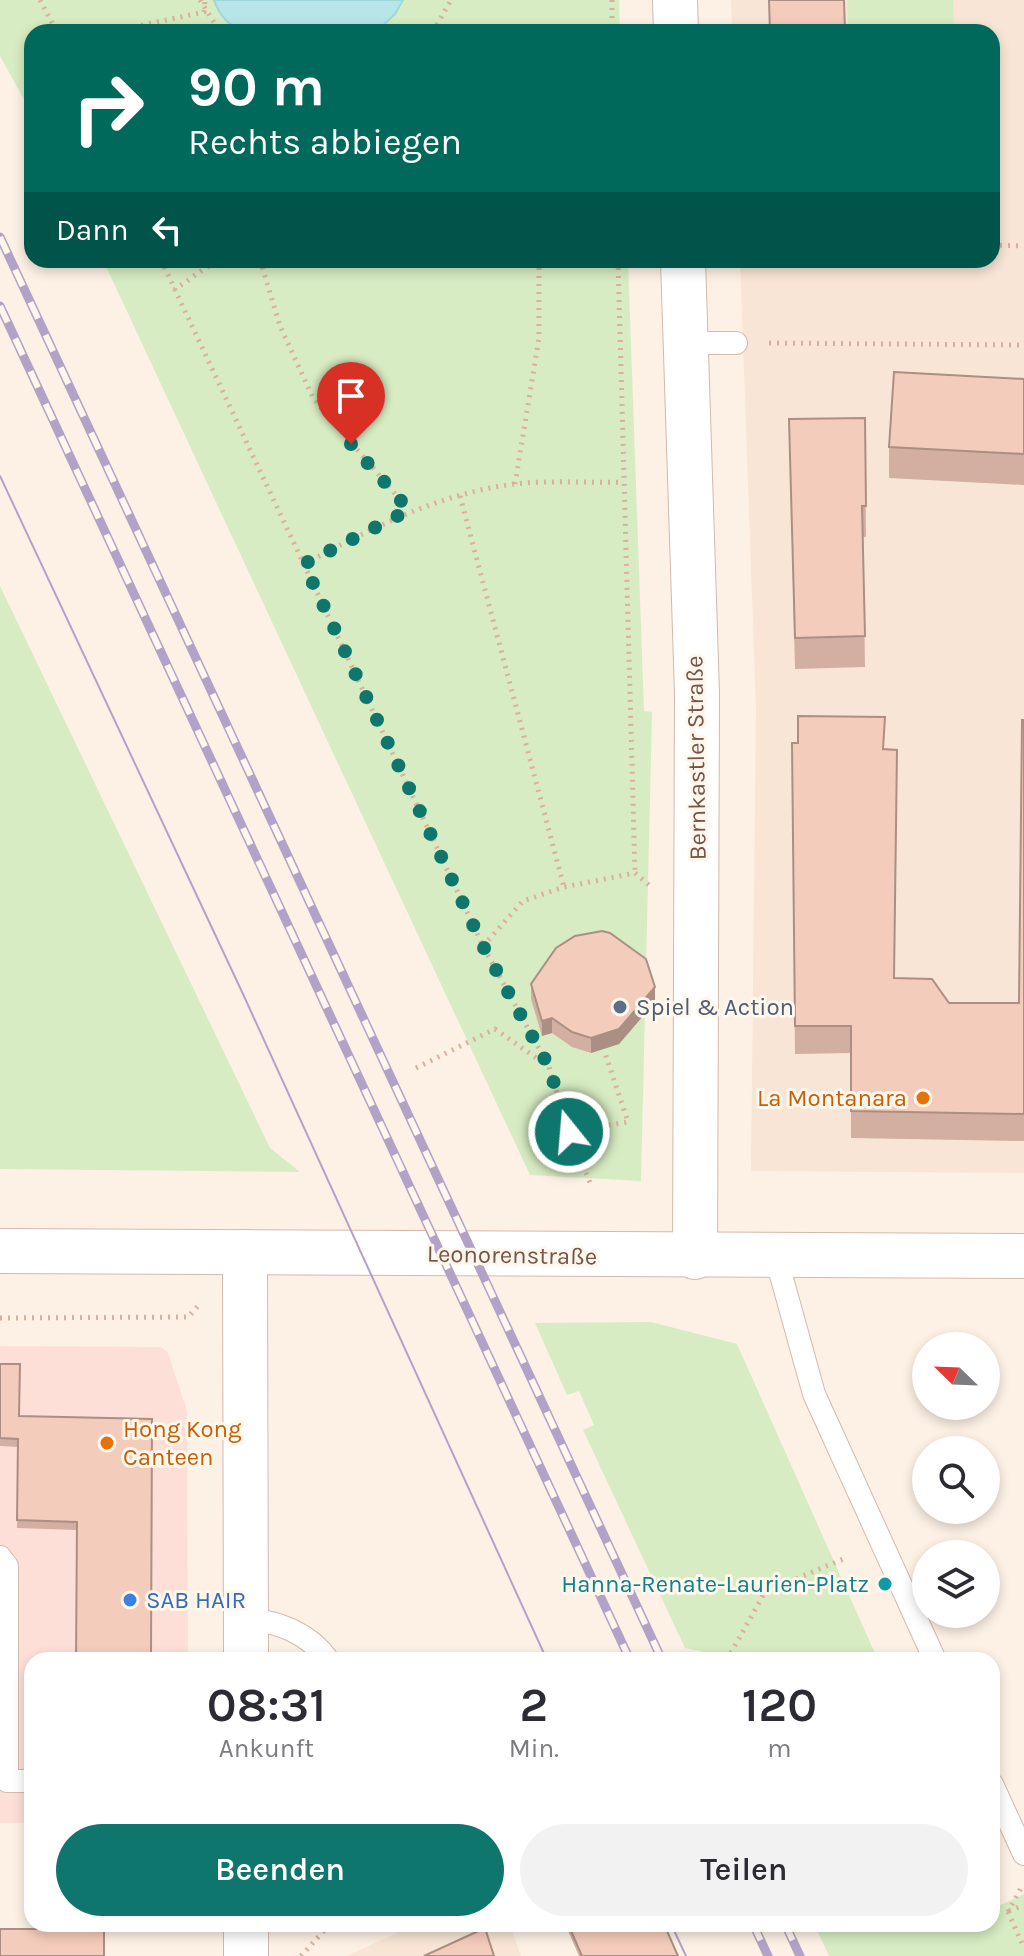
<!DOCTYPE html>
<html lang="de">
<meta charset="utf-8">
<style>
:root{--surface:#fff;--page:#f2f2f3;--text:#2b2b33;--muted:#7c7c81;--accent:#0f766e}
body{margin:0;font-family:Karla,sans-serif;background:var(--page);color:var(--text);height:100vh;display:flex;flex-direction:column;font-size:30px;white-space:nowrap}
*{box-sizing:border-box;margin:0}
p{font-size:26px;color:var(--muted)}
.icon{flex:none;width:44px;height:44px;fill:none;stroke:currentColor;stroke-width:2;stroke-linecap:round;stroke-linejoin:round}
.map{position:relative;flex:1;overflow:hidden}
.sheet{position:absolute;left:24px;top:1652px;width:976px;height:280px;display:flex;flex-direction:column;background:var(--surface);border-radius:24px;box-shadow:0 4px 12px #0003}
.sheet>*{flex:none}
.banner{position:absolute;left:24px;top:24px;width:976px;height:244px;border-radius:24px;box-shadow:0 4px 12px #0003;background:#00695c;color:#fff;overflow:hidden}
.needle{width:52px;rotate:293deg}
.controls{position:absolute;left:912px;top:1332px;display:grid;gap:16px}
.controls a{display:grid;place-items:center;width:88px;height:88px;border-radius:50%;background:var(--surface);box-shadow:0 4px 12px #0003;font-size:40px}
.pin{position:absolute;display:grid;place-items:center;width:68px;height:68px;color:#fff;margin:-82px -34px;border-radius:50% 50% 50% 0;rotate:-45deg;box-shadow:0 0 8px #0007}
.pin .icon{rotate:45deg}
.me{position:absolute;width:88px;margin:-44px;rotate:343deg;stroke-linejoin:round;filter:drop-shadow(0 0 6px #0008)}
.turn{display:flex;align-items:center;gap:28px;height:168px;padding:0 32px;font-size:36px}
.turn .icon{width:104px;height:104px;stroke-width:2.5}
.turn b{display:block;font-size:56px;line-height:68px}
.then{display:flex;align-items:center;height:76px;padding:0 32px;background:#0003;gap:16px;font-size:30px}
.eta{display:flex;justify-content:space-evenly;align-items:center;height:136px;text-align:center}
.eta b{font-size:48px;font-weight:600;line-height:56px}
.action{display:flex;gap:16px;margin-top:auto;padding:16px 32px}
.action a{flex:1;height:92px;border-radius:48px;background:var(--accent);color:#fff;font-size:32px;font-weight:600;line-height:92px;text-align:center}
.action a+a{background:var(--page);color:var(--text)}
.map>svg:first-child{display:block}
.residential{fill:#f8e5d5}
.commercial{fill:#fedfd8}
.green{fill:#d7ecc2}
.water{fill:#b8e6e8;stroke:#9dd7db;stroke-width:2}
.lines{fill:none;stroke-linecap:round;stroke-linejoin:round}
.service-casing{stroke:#d2baac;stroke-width:24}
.minor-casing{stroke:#d2baac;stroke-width:46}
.secondary-casing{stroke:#d5b9aa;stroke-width:46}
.path{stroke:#daaf9d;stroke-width:5;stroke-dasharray:2 6;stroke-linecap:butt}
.service{stroke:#fff;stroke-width:22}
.minor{stroke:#fff;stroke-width:44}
.secondary{stroke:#fff;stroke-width:44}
.tram{stroke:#b3a2c8;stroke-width:2}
.rail-casing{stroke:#b3a2c8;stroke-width:9}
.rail{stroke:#fff6ec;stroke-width:6;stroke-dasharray:18;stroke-linecap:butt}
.wall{fill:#d2afa1}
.shaded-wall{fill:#ab8f83}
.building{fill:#f4ccbb;stroke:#ab8f83;stroke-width:2}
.route{stroke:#0f766e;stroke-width:14;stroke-dasharray:0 25.2}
.service-dot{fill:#5c6f8a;stroke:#fff6ec;stroke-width:3}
.food-dot{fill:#e8710a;stroke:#fff6ec;stroke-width:3}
.culture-dot{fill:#0f9aa8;stroke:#fff6ec;stroke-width:3}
.shop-dot{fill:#3f7fe0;stroke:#fff6ec;stroke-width:3}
.labels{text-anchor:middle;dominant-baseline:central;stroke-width:6;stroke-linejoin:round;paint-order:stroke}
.street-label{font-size:24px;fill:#785448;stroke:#fff6ec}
.service-label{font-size:24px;fill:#4e5e75;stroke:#fff6ec;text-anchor:start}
.food-label{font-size:24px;fill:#c56008;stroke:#fff6ec;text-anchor:end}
.culture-label{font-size:24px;fill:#0d838f;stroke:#fff6ec;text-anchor:end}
.shop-label{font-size:24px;fill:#366cbe;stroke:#fff6ec;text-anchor:start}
</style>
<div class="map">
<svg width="1024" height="1956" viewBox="0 0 1024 1956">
<rect width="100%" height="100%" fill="#fdf1e5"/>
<path class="residential" d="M 731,0 L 1024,0 L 1024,1173 L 751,1171 L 756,709 L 740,260 L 992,260 L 992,32 L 732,32 Z
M 416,1924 L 510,1924 L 521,1956 L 347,1956 Z"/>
<path class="commercial" d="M 0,1346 L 161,1347 L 168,1353 L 187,1411 L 188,1660 L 32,1660 L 32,1823 L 0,1823 Z"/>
<path class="green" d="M 0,0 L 619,0 L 620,32 L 32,32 L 32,114 L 0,56 Z
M 847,0 L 953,0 L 954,32 L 848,32 Z
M 103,260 L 628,260 L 644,711 L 652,712 L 641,1181 L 530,1175 Z
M 0,586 L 270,1148 L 300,1172 L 0,1169 Z
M 651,1322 L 737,1344 L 878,1660 L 716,1660 L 713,1654 L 685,1648 L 583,1430 L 594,1425 L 579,1391 L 567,1395 L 535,1323 Z
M 1024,1894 L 1024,1956 L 829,1956 L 814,1924 L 992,1924 L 992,1909 Z"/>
<path class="water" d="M 214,0 L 403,0 L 395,14 L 376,32 C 344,32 270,38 243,31 C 228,26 219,14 214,0 Z"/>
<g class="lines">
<defs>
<path id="service" d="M 685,343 L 736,343
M 776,1257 L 814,1394 L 935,1660
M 0,1557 L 7,1566 L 7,1781 L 32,1781
M 246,1619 C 277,1621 309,1633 328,1660
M 992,1784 L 1024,1854"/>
<path id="minor" d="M 675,0 L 676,32
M 683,260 L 697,693 L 695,1257
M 245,1252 L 246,1660
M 246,1924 L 246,1956"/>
<path id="secondary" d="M 0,1251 L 1024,1256"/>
</defs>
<use href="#service" class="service-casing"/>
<use href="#minor" class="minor-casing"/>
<use href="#secondary" class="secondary-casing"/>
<path class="path" d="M 40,0 L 57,32
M 200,0 L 220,32
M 612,0 L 612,32
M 110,32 L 204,12 L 205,0
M 433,32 L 451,0
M 992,245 L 1024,246
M 161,260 L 483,946 L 549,1067 L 569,1132 L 591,1185
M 260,260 L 280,326 L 313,398 L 409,510
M 618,260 L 635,873
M 174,290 L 217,260
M 769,343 L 1024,345
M 515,484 L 539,338 L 539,260
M 460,496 L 564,887
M 304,564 C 371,529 437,494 514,484 C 550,480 588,483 624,482
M 483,946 L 523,901 L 564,887 L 635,873 L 649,885
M 416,1068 L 495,1029 L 545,1064
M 569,1132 L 628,1122 L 604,1050
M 0,1318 L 188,1317 L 198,1306
M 727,1660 L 765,1592 L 848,1557
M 879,1660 L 893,1655
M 1009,1911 L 1024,1905
M 1008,1912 L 1024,1948
M 1008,1912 L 1021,1888
M 301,1956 L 330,1924"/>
<use href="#service" class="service"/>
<use href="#minor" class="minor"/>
<use href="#secondary" class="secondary"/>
<path class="tram" d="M 0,476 L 243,994 L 547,1660
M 671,1924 L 686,1956"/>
<defs>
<path id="rail" d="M 0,237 L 662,1660
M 0,306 L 630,1660
M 753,1924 L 768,1956
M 785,1924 L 800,1956"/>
</defs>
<use href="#rail" class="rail-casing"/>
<use href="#rail" class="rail"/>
</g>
<path class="wall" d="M 1024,379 L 1024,485 L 889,478 L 889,447 Z
M 865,418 L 866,537 L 863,537 L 865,667 L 795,669 L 789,419 Z
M 1024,720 L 1024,1141 L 851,1138 L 851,1053 L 795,1054 L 792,743 L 884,749 L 895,978 L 949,1003 L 1019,1003 Z
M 531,984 L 655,1002 L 619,1044 L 591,1053 L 572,1047 L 552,1033 L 542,1036 L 531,999 Z
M 0,1364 L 19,1416 L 152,1419 L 77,1530 L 17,1528 L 18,1447 L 0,1446 Z
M 565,1924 L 664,1924 L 678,1956 L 579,1956 Z"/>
<path class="shaded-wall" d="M 655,987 L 655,1002 L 619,1044 L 591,1053 L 591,1038 Z
M 552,1018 L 552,1033 L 542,1036 L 542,1021 Z"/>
<path class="building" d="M 769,0 L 844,0 L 845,32 L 770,32 Z
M 894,372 L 1024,379 L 1024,454 L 889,447 Z
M 865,418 L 866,506 L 862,506 L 865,636 L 795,638 L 789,419 Z
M 798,716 L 885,717 L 883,749 L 897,750 L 894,978 L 932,979 L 949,1003 L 1019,1003 L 1022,720 L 1024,720 L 1024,1114 L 851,1111 L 851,1026 L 795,1026 L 792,743 L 798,743 Z
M 602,931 L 610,933 L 646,959 L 655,987 L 619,1029 L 591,1038 L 572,1032 L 552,1018 L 542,1021 L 531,984 L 556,948 L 575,936 Z
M 0,1364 L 20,1364 L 19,1416 L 152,1419 L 151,1660 L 76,1660 L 77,1522 L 17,1520 L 18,1439 L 0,1438 Z
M 58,1924 L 104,1924 L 104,1956 L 0,1956 L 0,1929 L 58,1929 Z
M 568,1924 L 664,1924 L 678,1956 L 582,1956 Z
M 485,1928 L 494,1956 L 424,1956 Z"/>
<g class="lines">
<path class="route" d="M 351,444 L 409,510 L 304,564 L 483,946 L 549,1067 L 569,1132"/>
</g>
<circle class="service-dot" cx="620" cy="1007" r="8"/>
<g class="food-dot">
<circle cx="923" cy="1098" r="8"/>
<circle cx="107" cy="1443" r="8"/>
</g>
<circle class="culture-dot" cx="885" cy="1584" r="8"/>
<circle class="shop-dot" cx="130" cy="1600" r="8"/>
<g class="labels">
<g class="street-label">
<text transform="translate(696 758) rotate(-91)">Bernkastler Straße</text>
<text transform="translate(512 1255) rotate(1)">Leonorenstraße</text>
</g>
<g class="service-label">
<text x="636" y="1007">Spiel &amp; Action</text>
</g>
<g class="food-label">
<text x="907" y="1098">La Montanara</text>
<text x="123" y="1429" text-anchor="start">Hong Kong<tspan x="123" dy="28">Canteen</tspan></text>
</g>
<g class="culture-label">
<text x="869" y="1584">Hanna-Renate-Laurien-Platz</text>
</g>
<g class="shop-label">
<text x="146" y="1600">SAB HAIR</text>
</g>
</g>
</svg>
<div class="controls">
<a><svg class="needle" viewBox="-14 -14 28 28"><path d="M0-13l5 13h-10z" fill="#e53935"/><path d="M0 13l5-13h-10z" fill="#7c7c81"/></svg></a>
<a><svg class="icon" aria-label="search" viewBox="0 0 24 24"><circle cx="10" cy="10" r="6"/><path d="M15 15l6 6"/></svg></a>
<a><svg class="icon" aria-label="layers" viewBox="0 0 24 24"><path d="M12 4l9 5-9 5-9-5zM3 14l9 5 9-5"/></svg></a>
</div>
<div class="pin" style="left:351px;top:444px;background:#d93025"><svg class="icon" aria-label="arrive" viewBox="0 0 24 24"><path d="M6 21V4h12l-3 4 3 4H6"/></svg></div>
<svg class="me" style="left:569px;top:1132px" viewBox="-20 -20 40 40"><circle r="17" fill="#0f766e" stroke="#fff" stroke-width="3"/><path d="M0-11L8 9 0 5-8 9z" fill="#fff"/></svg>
<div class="banner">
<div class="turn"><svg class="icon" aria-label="right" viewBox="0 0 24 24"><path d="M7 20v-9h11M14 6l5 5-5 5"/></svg><div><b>90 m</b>Rechts abbiegen</div></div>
<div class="then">Dann<svg class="icon" aria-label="left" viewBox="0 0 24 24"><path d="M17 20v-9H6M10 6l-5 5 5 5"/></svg></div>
</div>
<section class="sheet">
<div class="eta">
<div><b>08:31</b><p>Ankunft</p></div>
<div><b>2</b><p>Min.</p></div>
<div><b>120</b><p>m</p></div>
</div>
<div class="action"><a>Beenden</a><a>Teilen</a></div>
</section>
</div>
